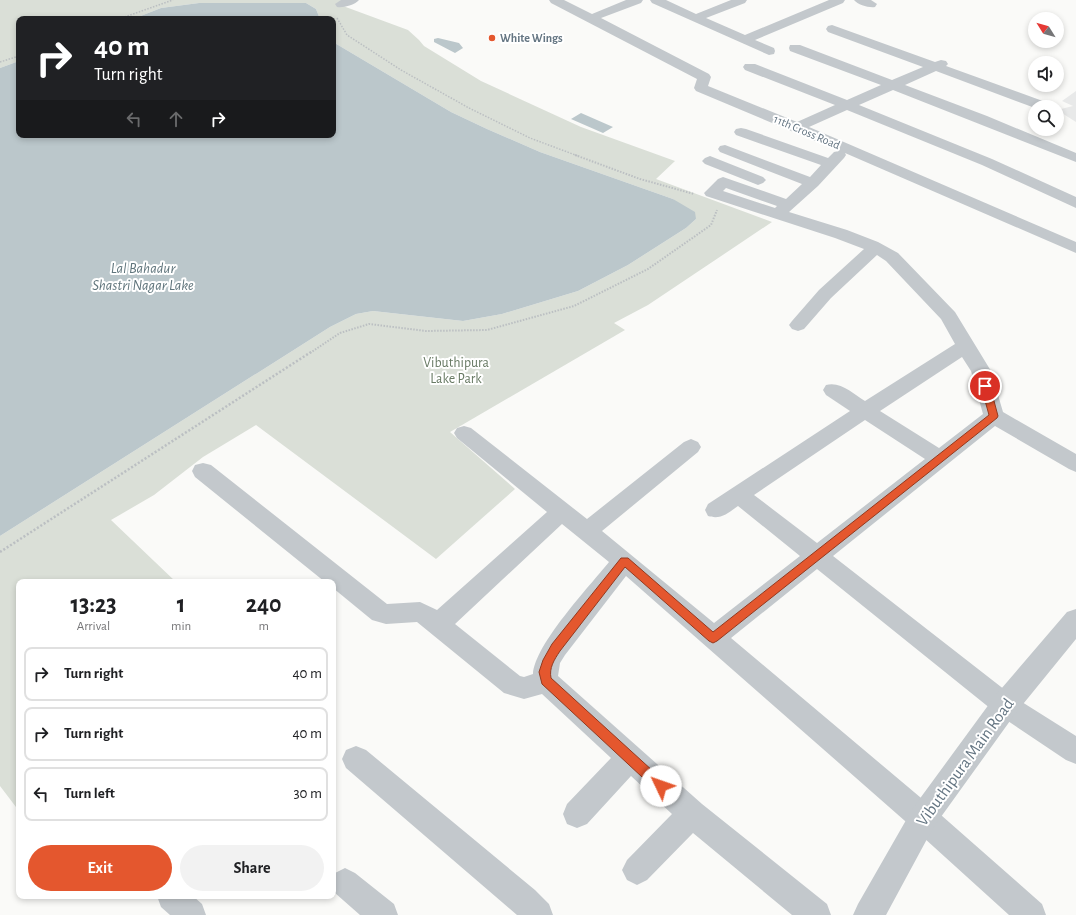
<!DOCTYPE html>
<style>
:root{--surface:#fff;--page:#f2f2f2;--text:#202124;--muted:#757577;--line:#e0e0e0;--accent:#e4572e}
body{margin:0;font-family:"Alegreya Sans",sans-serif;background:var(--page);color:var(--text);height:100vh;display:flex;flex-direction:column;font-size:15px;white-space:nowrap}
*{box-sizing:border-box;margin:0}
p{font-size:13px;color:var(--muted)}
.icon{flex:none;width:22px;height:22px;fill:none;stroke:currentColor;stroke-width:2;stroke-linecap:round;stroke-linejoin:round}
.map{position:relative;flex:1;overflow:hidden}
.side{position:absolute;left:16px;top:579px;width:320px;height:320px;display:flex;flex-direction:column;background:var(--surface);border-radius:8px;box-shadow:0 2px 6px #0003}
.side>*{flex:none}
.hud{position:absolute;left:16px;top:16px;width:320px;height:122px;border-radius:8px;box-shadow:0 2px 6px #0003;background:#202124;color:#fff;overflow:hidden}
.needle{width:26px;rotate:307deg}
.controls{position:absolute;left:1028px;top:12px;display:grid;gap:8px}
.controls a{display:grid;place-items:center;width:36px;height:36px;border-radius:50%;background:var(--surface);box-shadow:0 2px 6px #0003;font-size:20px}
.pin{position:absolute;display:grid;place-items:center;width:34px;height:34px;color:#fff;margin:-17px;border:2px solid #fff;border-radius:50%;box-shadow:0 1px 4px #0007}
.me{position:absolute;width:44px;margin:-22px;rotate:312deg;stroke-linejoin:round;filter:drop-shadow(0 0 3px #0008)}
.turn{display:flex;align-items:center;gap:14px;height:84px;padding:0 12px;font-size:18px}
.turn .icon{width:52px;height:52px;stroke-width:2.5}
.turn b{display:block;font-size:28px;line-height:34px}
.lanes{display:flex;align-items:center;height:38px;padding:0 12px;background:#0003;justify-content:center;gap:20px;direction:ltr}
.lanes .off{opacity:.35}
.eta{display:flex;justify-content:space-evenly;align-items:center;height:68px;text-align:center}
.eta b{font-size:24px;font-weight:700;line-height:28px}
.button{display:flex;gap:8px;margin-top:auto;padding:8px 12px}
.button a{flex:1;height:46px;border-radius:24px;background:var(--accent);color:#fff;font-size:16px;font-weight:700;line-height:46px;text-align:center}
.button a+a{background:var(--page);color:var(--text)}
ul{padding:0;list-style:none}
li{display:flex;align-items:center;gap:12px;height:54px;margin:0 8px 6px;padding:0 4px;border:2px solid var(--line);border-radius:8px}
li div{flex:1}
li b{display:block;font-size:15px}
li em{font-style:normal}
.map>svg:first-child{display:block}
.built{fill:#e8e9e9}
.green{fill:#dadfd7}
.water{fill:#bbc7cb}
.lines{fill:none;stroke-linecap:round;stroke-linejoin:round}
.path-far2{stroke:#bbbfc2;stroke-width:1.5;stroke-dasharray:1.5 1.5;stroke-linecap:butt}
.path-far1{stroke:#bbbfc2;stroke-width:2;stroke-dasharray:1.5 1.5;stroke-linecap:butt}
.path{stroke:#bbbfc2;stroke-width:2.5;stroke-dasharray:2 2;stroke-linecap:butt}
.minor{fill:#c3c8cc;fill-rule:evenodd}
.tertiary{fill:#c3c8cc;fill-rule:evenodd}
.route{fill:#e4572e;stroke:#94391e}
.poi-dot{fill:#e4572e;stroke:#fff;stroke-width:1.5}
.labels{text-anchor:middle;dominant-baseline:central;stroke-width:4;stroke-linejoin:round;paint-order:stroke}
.far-poi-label{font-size:12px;font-weight:bold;fill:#657683;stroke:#fff;text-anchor:start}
.far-street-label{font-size:12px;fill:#657683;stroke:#fff}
.park-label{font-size:14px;fill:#687a64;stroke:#fff}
.water-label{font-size:15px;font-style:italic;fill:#60757c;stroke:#fff}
.near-street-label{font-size:17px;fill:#657683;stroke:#fff}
</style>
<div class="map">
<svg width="1076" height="915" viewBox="0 0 1076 915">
<rect width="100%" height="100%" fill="#fafaf8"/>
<path class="built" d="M 1076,91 L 1076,122 L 1057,110 L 1073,106 L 1062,101 Z"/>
<path class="green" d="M 0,0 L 343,0 L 343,6 L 408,30 L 419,40 L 424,46 L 481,81 L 581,127 L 675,161 L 656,179 L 772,222 L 648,305 L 614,323 L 625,330 L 450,432 L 515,489 L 436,559 L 256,425 L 203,457 L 154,495 L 111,520 L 176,582 L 19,582 L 19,811 L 0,786 L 0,536 L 330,327 L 356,314 L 373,311 L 463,321 L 502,314 L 578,291 L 628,265 L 686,228 L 696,219 L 673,199 L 540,152 L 487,129 L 451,112 L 333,42 L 333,19 L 320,19 L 316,9 L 306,3 L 199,3 L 161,8 L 133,19 L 19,19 L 19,61 L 0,68 Z"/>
<path class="water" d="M 199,3 L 306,3 L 316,9 L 320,19 L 133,19 L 161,8 Z
M 438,38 L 459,43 L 463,48 L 455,53 L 434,42 L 434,39 Z
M 333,42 L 451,112 L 487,129 L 540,152 L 673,199 L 695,212 L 696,219 L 686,228 L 628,265 L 578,291 L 502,314 L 463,321 L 373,311 L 356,314 L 330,327 L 0,536 L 0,68 L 19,61 L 19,135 L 333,135 Z
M 581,113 L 613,127 L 603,133 L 571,119 Z"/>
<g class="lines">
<path class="path-far2" d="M 337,18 L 347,35 L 401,70 L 469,108 L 530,138 L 578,156
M 119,19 L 173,0
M 0,62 L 19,56"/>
<path class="path-far1" d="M 575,155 L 640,179 L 694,194
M 310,353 L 340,333 L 369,324 L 426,331 L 487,330 L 574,306 L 648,269 L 711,225 L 717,210"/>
<path class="path" d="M 0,552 L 311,352"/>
<path class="minor" d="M 341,0 L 359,0 C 355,5 343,8 337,7 L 335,4 Z
M 549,0 L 564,0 L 592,14 L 626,0 L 643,0 L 641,3 L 601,18 L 709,74 L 711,77 L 708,86 L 797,122 L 835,105 L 745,70 L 743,67 L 745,64 L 755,64 L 847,100 L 881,85 L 790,51 L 789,48 L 790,45 L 800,45 L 892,80 L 923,67 L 828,32 L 826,29 L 828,26 L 832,25 L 935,62 L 941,60 L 946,61 L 948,64 L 946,66 L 1051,104 L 1053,107 L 1035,108 L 936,71 L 905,85 L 987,116 L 1076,153 L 1076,162 L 893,90 L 859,105 L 992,159 L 1076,197 L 1076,208 L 982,165 L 847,110 L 809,127 L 1076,242 L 1076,253 L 845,153 L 846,155 L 844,158 L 818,186 L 789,212 L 847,230 L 878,242 L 898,253 L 955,312 L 991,371 L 1003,412 L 1076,454 L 1076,472 L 1069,469 L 995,426 L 833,556 L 1014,697 L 1076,736 L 1076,764 L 1066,760 L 996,713 L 817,569 L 731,638 L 933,808 L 1042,904 L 1046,915 L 1009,915 L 913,828 L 626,576 L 565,655 L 560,663 L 558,676 L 702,804 L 827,904 L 831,915 L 792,915 L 693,833 L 647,880 L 637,885 L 627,880 L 622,870 L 627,860 L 672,814 L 631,776 L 587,824 L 577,828 L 567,824 L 563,814 L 567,804 L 611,758 L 542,694 L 524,699 L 504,693 L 417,622 L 386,624 L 372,620 L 333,588 L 333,582 L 325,582 L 195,477 L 192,471 L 195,465 L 203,463 L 211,465 L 387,604 L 420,602 L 437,610 L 547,512 L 457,438 L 454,433 L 457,428 L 464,426 L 471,428 L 587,519 L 684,442 L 691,439 L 698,442 L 701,447 L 698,452 L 602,531 L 714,623 L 800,556 L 738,506 C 728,513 721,520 708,516 L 705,510 L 708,504 L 850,411 L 826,395 L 823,390 L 826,385 C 841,381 853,394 865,401 L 955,344 L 941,319 L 886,261 L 877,255 L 831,298 L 804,329 L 798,331 L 792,329 L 789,325 L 792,321 L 819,290 L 864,249 L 835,238 L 706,196 L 704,193 L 718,179 L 723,177 L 786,199 L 802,184 L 720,152 L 718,149 L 720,146 L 725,145 L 810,177 L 821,165 L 736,135 L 734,132 L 736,129 L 741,128 L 746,129 L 828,158 L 834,152 L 839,151 L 696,91 L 694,88 L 697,79 L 551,3 ZM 726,188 L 777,206 L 775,208 L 723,191 ZM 962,357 L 971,371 L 983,414 L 939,448 L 880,411 ZM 865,420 L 925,459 L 817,543 L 754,495 ZM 562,524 L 609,562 C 589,587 535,644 533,674 L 524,677 L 520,676 L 455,624 Z
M 650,0 L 666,0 L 696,14 L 731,0 L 747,0 L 745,3 L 706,18 L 745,35 L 829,0 L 845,0 L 843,3 L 755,40 L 774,48 L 775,51 L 774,54 L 769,55 L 652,3 Z
M 854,0 L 871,0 L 877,4 L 875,7 C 869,8 858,5 854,0 Z
M 710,156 L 763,177 L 766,180 L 763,183 L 758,185 L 753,183 L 705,164 L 702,161 L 705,158 Z
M 356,746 L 366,750 L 535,890 L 549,904 L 553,915 L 517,915 L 346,768 L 342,759 L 346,750 Z
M 345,868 L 355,873 L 394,904 L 398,915 L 360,915 L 335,893 C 332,887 332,879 335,873 Z
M 157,896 L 193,896 L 202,904 L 206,915 L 170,915 L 161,907 Z"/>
<path class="tertiary" d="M 1076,609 L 1076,639 L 1015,714 L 933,828 L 886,915 L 853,915 L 858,904 L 913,808 L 995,696 L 1067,612 Z"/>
</g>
<path class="route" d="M 985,383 L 990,386 L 998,416 L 997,418 L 717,641 L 713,643 L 709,641 L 625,567 L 560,651 C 554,660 549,668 551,678 L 665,782 L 667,786 L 665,790 L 661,791 L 656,790 L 542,684 L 539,672 L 543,660 L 552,644 L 621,558 L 628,558 L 713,632 L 989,415 L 981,386 Z"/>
<circle class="poi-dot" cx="492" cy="38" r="4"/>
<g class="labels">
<g class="far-poi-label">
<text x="500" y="38">White Wings</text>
</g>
<g class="far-street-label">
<text transform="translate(807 132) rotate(23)">11th Cross Road</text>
</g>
<g class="park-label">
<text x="456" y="363">Vibuthipura<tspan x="456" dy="16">Lake Park</tspan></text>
</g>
<g class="water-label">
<text x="143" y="268">Lal Bahadur<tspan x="143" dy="17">Shastri Nagar Lake</tspan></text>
</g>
<g class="near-street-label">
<text transform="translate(965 762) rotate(-54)">Vibuthipura Main Road</text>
</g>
</g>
</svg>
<div class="controls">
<a><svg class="needle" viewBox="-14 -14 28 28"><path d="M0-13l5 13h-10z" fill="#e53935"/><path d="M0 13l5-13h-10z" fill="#757577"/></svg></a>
<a><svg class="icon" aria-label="sound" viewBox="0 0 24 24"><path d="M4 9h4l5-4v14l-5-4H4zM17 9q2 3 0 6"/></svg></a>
<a><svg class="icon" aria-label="search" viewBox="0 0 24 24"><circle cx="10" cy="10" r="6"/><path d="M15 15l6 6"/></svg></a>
</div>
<div class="pin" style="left:985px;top:386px;background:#d93025"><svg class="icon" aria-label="arrive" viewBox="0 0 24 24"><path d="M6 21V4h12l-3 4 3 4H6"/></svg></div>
<svg class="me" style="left:661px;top:786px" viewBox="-20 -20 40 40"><circle r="19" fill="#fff"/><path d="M0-13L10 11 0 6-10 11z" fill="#e4572e"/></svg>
<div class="hud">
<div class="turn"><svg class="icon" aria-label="right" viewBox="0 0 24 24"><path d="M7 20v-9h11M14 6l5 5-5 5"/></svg><div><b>40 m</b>Turn right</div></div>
<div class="lanes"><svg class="icon off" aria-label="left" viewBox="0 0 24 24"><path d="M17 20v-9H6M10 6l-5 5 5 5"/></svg><svg class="icon off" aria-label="ahead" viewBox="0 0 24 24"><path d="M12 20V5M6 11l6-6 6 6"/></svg><svg class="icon" aria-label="right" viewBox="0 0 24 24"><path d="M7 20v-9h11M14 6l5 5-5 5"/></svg></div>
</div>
<section class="side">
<div class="eta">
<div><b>13:23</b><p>Arrival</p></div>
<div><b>1</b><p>min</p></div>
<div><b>240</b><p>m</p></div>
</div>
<ul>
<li><svg class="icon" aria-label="right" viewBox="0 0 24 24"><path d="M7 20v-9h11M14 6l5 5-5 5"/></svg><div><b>Turn right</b></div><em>40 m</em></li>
<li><svg class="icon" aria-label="right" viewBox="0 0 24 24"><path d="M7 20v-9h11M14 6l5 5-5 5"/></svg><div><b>Turn right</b></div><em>40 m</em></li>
<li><svg class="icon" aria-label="left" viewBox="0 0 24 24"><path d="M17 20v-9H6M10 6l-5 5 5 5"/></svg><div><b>Turn left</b></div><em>30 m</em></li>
</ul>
<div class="button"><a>Exit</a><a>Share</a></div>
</section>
</div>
